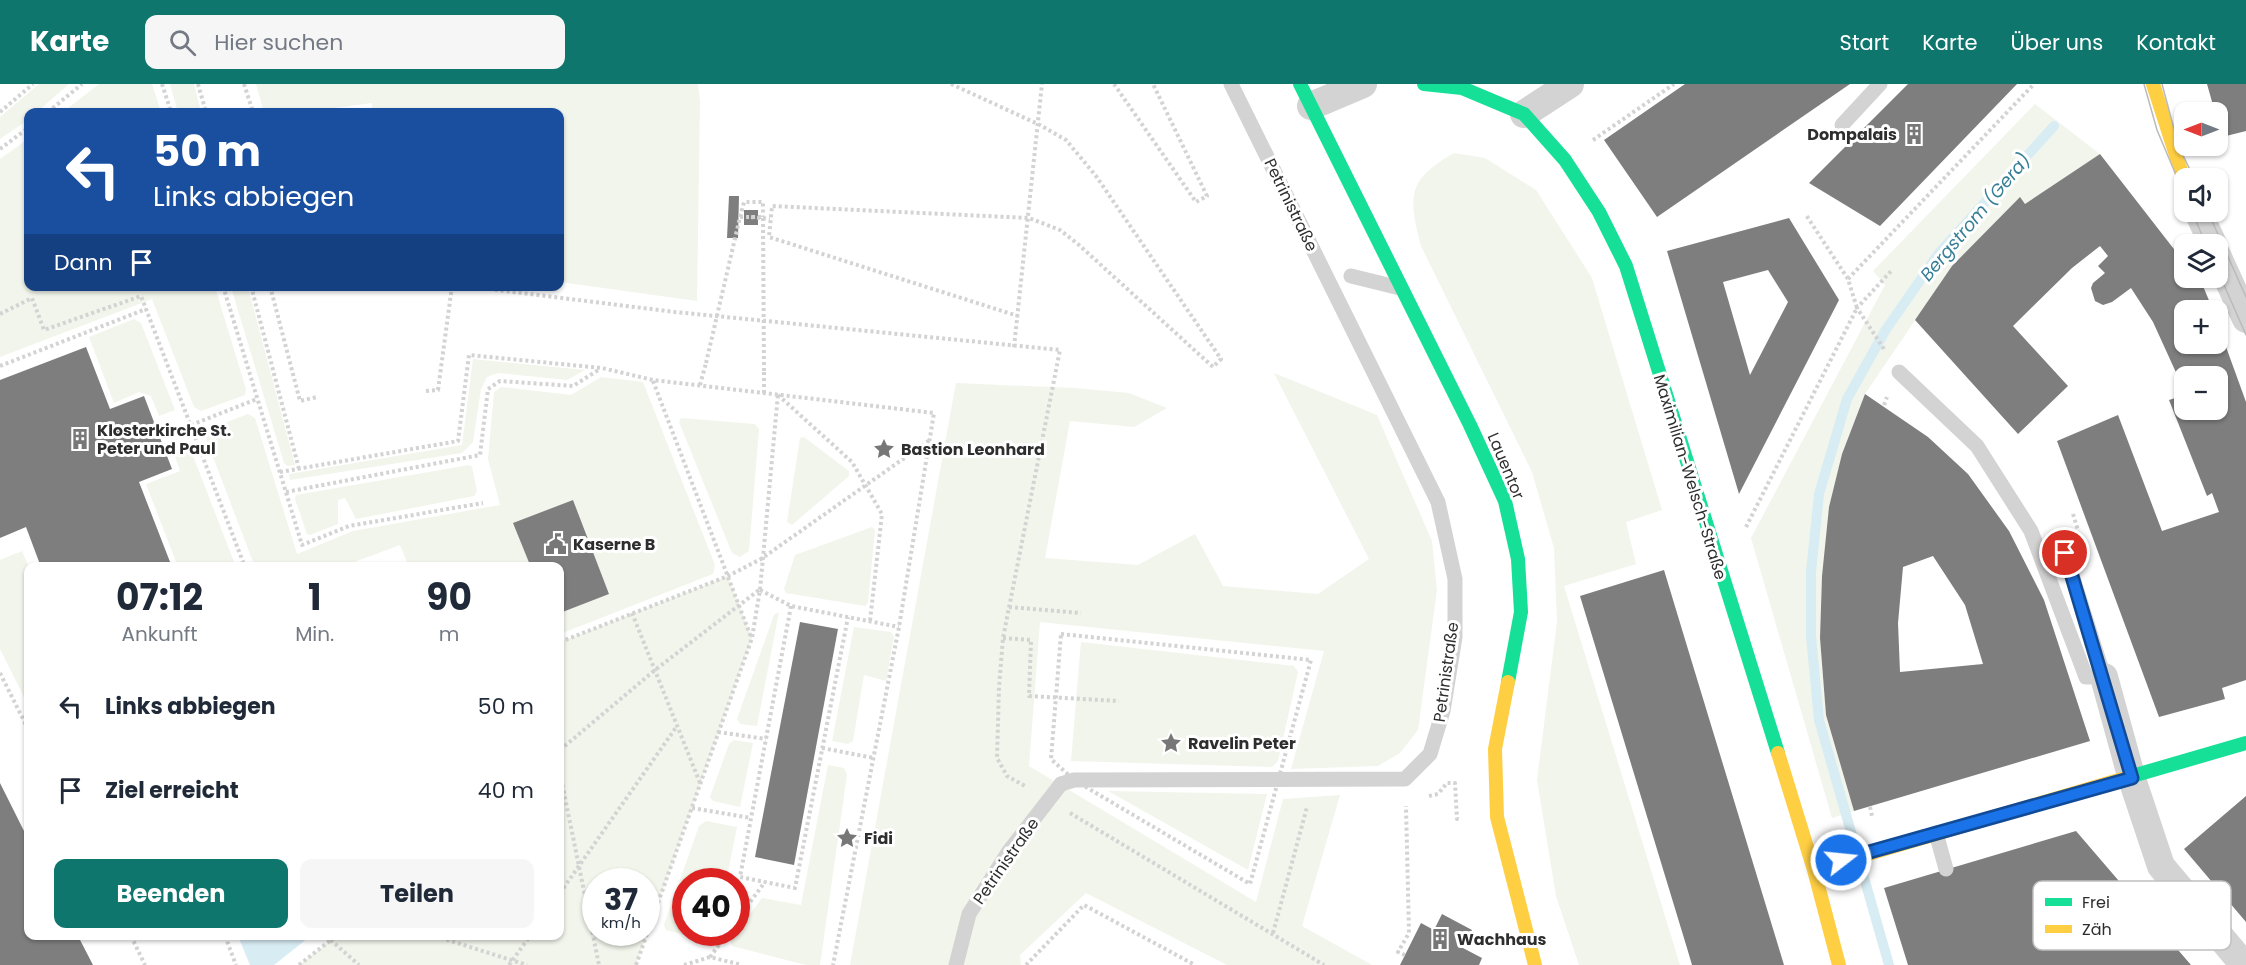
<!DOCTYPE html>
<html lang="de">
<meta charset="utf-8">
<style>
:root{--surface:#fff;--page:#f6f6f7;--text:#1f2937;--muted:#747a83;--accent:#0f766e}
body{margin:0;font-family:Poppins,sans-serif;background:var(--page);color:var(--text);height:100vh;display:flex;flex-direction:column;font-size:22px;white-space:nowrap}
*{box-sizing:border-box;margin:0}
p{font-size:20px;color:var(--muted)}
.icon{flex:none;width:33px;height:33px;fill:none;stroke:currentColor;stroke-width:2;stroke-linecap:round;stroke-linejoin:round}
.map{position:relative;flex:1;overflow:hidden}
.drawer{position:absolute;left:24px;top:478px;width:540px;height:378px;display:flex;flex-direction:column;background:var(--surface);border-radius:12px;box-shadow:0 2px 4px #0004}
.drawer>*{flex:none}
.hud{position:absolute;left:24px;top:24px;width:540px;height:183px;border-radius:12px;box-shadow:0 2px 4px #0004;background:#1a4fa0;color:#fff;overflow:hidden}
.needle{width:39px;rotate:270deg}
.tools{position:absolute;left:2174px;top:18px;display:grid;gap:12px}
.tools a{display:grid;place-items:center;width:54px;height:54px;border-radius:12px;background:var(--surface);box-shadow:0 2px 4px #0004;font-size:30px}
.speed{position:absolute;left:582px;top:784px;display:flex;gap:12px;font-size:30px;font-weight:700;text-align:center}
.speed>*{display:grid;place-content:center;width:78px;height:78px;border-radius:50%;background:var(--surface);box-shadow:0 2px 4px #0004;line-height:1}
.speed small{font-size:15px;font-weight:400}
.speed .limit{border:9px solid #d22;background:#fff;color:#111}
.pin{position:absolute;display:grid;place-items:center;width:51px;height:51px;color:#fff;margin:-26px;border:3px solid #fff;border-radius:50%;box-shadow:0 2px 6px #0007}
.me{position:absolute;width:66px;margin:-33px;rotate:74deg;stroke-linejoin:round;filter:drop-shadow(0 0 4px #0008)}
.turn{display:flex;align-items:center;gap:21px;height:126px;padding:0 30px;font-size:27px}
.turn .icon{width:78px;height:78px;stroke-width:2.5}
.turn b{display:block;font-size:42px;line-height:51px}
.then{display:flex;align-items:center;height:57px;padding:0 30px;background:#0003;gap:12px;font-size:22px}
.eta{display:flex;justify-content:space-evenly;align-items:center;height:102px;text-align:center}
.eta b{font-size:36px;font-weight:700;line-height:42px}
.cta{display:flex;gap:12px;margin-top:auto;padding:12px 30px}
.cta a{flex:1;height:69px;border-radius:12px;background:var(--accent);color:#fff;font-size:24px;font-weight:700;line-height:69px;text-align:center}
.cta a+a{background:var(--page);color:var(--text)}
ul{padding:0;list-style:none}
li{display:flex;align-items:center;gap:18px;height:84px;padding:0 30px}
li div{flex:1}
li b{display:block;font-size:22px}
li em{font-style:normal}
header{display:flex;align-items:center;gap:36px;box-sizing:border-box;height:84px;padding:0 30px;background:var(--accent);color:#fff}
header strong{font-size:28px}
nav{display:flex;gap:33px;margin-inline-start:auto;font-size:21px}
.search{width:420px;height:54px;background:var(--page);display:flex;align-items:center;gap:15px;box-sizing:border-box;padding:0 21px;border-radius:12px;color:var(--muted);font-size:22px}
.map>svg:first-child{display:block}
.green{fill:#f2f5eb;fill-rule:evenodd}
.water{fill:#d7ecf3}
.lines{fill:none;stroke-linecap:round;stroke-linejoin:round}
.stream{stroke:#d7ecf3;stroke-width:10}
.building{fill:#7e7e7e;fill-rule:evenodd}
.path{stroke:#d3d3d3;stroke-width:4;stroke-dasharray:3 3;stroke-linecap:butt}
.lane{stroke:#d3d3d3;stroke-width:15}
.street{stroke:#d3d3d3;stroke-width:28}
.fast{stroke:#16e098;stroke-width:14}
.slow{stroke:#ffcf43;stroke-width:14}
.tram{stroke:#bababa;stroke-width:1.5}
.path-bridge{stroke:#d3d3d3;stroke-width:4;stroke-dasharray:3 3;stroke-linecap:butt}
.lane-bridge{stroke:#d3d3d3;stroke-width:15}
.route-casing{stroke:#114b97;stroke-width:15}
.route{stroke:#1a73e8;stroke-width:10}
.labels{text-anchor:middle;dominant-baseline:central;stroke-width:6;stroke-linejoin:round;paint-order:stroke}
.poi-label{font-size:16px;font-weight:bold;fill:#2e2e2e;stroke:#fff;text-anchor:start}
.street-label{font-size:16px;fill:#2e2e2e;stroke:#fff}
.water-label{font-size:18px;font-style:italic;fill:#367f96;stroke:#fff}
.key{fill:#fff;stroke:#c0c0c0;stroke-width:1.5}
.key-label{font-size:16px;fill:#2e2e2e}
</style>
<header>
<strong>Karte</strong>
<div class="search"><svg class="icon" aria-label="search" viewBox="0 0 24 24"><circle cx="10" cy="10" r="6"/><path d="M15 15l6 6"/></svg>Hier suchen</div>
<nav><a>Start</a><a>Karte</a><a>Über uns</a><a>Kontakt</a></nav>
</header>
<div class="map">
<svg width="2246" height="881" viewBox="0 0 2246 881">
<rect width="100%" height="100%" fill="#fff"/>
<path class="green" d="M 39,0 L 69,0 L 37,28 L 28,28 L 28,36 L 0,55 L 0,33 Z
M 99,0 L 152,0 L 161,28 L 63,28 Z
M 170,0 L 194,0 L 201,28 L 178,28 Z
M 256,0 L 698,0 L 700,18 L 697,217 L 560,198 L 560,28 L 372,28 L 372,19 L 303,28 L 264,28 Z
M 2035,20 L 2100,70 L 2025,120 L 2019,114 L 1952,182 L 1865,310 L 1842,370 L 1829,423 L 1822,492 L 1820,554 L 1826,631 L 1854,727 L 1832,734 L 1751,454 L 1885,201 L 1873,187 Z
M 28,55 L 28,202 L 215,203 L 246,305 L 245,311 L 201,327 L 194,323 L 152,215 L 0,273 L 0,75 Z
M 1454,69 L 1485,74 L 1536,106 L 1592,194 L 1662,426 L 1626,438 L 1636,480 L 1564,502 L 1680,881 L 1579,881 L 1556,812 L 1537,696 L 1557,538 L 1554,464 L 1532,388 L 1421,162 C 1408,112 1407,96 1454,69 Z
M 231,203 L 248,203 L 295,381 L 288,382 L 284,379 Z
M 134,235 L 141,239 L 175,326 L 159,332 L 151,312 L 139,308 L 114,319 L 89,253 Z
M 473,275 L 585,286 L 567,296 L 498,289 L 487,293 L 481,305 L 473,358 L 462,369 L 290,396 L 289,390 L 462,361 Z
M 1274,289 L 1377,331 L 1432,457 L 1437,506 L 1418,646 L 1400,669 L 1378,682 L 1291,685 L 1324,567 L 1040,538 L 1029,682 L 1256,818 L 1283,715 L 1340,711 L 1302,842 L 1372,881 L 1227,881 L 1086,809 L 1020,871 L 1021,881 L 850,881 L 956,299 L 1074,304 L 1129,309 L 1167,324 L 1134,343 L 1070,337 L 1045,474 L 1138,481 L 1195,450 L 1223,502 L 1318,510 L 1369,475 Z
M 601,293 L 643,298 L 715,481 L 713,490 L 560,550 L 560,529 L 609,510 L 573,416 L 514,439 L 530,481 L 525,483 L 394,483 L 407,478 L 400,461 L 341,483 L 255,483 L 205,352 L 206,346 L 248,330 L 255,334 L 297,470 L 353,447 L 500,421 L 488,375 L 494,308 L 501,303 L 571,311 Z
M 681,334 L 755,340 L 759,345 L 749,467 L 740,473 L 732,469 L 679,338 Z
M 804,353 L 849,387 L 849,392 L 792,441 L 787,438 L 800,354 Z
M 190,364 L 236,483 L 178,483 L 146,400 L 180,387 L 174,370 Z
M 469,381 L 472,383 L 477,407 L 474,412 L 356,435 L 345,414 L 338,416 L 338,440 L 310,451 L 307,450 L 295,415 L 296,411 Z
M 872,443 L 875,446 L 868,519 L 865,522 L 786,509 L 784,505 L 795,471 Z
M 22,467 L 29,483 L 28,621 L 0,565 L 0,476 Z
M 728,492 L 752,554 L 636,881 L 299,881 L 336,852 L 560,852 L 560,558 ZM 596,798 L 646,798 L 646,849 L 596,849 Z
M 779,528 L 757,642 L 740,640 L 737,635 L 774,531 Z
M 854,543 L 891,548 L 894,553 L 886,597 L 864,591 L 853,657 L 848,660 L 832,657 Z
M 1081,558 L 1294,582 L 1298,588 L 1278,677 L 1272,683 L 1071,677 Z
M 734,656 L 753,659 L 740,723 L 713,717 L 710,713 L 729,660 Z
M 828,681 L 844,684 L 847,691 L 820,881 L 806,881 L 732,862 L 730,857 L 762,814 L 801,821 Z
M 1108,707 L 1267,710 L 1248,786 Z
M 706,737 L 737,743 L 726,798 L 686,798 L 686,849 L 715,849 L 709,857 L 666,846 L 664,841 L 699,742 Z"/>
<path class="water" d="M 238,852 L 305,852 L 308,854 L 274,881 L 250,881 Z"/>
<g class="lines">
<path class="stream" d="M 1889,881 L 1819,636 L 1811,552 L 1811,488 L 1819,410 L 1847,315 L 1885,247 L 1939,169 L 2054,42"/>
</g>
<path class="building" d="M 1685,0 L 1850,0 L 1657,133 L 1604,56 Z
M 1908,0 L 2017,0 L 1880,142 L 1809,99 Z
M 2207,0 L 2246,0 L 2246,47 L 2222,53 Z
M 2100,70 L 2184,178 L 2184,194 L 2196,194 L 2203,202 L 2213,226 L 2184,226 L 2184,260 L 2217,260 L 2217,238 L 2246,318 L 2246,596 L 2222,604 L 2225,615 L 2159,633 L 2057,357 L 2118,331 L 2162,447 L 2219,428 L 2212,409 L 2207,412 L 2169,316 L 2184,311 L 2184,326 L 2217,326 L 2217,292 L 2184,292 L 2184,306 L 2153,238 L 2131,204 L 2112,218 L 2103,221 L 2095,217 L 2091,204 L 2093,199 L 2105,189 L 2098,182 L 2108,172 L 2100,162 L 2072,184 L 2013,242 L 2068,302 L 2018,350 L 1915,236 L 1952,182 L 2020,113 L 2025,120 Z
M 729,112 L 739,112 L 738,154 L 727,154 Z
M 744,126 L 758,126 L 758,141 L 744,141 Z
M 1789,134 L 1839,216 L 1739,410 L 1667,167 ZM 1768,186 L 1788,218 L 1750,291 L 1723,198 Z
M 86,263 L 110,325 L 144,312 L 172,385 L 139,398 L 172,483 L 41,483 L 26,443 L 0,454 L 0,296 Z
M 1865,310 L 1928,353 L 1968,390 L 2009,447 L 2044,516 L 2090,657 L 1854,727 L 1826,631 L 1820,554 L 1822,492 L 1829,423 L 1842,370 ZM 1933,472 L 1965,521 L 1983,580 L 1900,588 L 1898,539 L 1903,483 Z
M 573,416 L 609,510 L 560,529 L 560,483 L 526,483 L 530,481 L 513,439 Z
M 1664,486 L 1687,562 L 1784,881 L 1692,881 L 1687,864 L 1580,512 Z
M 800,538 L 838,545 L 794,781 L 755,773 Z
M 0,699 L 28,755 L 28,852 L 78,852 L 93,881 L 0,881 Z
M 2246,712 L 2246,838 L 2184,765 Z
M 2076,747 L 2191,881 L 1908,881 L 1884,804 Z
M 1442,830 L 1472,846 L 1463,864 L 1482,874 L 1479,881 L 1400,881 L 1421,839 L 1434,846 Z"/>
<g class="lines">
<path class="path" d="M 162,0 L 171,28
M 198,0 L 206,28
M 244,0 L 253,28
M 951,0 L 1038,40 L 1066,56 L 1096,92 L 1221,275 L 1213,283 L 1079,161 L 1060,146 L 1029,134 L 772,122 L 769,153 L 1018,232
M 1114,0 L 1196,118 L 1207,112 L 1153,0
M 0,28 L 33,0
M 48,28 L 82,0
M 1593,56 L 1674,0
M 0,65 L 28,44
M 740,133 L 744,118 L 763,118 L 763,133
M 751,133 L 770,135
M 1848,195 L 2034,0
M 223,202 L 302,461 L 349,442 L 483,419
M 251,202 L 299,385
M 270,202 L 300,317 L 317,313
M 465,202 L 675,228 L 1060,266 L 1003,554 L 999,603 L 997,674 L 1007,692 L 1025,702
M 0,230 L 32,214 L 44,246 L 141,212 L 245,483
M 1014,263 L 1042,0
M 1884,265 L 1857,224 L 1892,186
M 0,282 L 146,225
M 764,288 L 764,309
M 653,297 L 751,553
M 700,301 L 706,279
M 426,307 L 438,306 L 452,202
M 778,311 L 852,378 L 882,430 L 870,537
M 1884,321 L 1887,313
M 191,341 L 257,315
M 280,388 L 458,357 L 469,271 L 602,284 L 653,296 L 934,329 L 899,543 L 833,881
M 286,408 L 480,371 L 488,305 L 500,297 L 573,302 L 600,285
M 2073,430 L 2078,446
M 1746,443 L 1857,224 L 1848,195 L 1806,131
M 760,506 L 791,522 L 899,543
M 791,522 L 740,793 L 795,804 L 848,533
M 1009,523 L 1081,529
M 632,529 L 700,699
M 1061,550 L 1311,576 L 1250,800 L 1074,696 L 1051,675 Z
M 1003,554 L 1031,556 L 1029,612 L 1119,617
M 560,558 L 728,492 L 761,475 L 930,356
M 0,589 L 28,645
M 718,648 L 766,655
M 822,664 L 874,674
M 560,666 L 655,586 L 759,506
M 560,689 L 599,881
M 1429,712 L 1438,710 L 1447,699 L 1455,699 L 1457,735 L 1461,735
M 1870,723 L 1872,732
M 692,724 L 751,734
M 1070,729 L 1324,881
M 560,809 L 677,642
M 736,837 L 765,798
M 1273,849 L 1307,723
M 131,852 L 145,881
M 225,852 L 236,881
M 326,852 L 359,881
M 435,852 L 527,881
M 1405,871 L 1398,868 L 1409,849 L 1406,722
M 710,873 L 728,849
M 299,881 L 336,852
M 509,881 L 530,852
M 636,881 L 752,554 L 760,506 L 778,310
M 684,881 L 710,873 L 742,881
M 1026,881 L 1084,821 L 1195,881"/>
<path class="lane" d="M 1842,41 L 1880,0
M 1351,192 L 1400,204
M 1899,288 L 1977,362 L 2031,447 L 2086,593 L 2104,593 L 2065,469
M 1061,700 L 1074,696 L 1405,695 L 1430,670 L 1443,627 L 1455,553 L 1455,495 L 1438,418 L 1231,0
M 1936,749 L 1946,785"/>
<path class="street" d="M 1311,22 L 1363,0
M 1524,30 L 1570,0
M 2198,128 L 2213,160
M 2217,171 L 2246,235
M 2104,593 L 2132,695 L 2161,782 L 2244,881"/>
<path class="fast" d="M 1300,0 L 1470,341 L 1505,417 L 1518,475 L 1521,528 L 1508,598
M 1424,0 L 1462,4 L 1524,30 L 1565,76 L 1599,128 L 1626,182 L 1778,669
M 2129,693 L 2246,659"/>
<path class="slow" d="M 2153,0 L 2184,96
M 1508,598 L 1495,665 L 1497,733 L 1535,881
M 1778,669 L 1814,786 L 1839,881
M 1814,786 L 2129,693"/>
<path class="tram" d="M 2144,0 L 2157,46 L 2184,110
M 2162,0 L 2179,63 L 2194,94
M 2192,128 L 2206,160
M 2208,128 L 2246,213
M 2217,185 L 2246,251"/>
<path class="path-bridge" d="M 706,279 L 740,133 L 763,133 L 764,288"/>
<path class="lane-bridge" d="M 956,881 L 969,830 L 1009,767 L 1061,700"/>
</g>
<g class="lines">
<defs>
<path id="route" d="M 1841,776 L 2132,694 L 2065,469"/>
</defs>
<use href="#route" class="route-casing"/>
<use href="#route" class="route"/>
</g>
<defs>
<symbol id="building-bare" viewBox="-9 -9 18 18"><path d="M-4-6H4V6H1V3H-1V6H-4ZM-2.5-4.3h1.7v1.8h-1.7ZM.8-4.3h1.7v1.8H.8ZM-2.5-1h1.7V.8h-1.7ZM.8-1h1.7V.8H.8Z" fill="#777" stroke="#fff" stroke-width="2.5" paint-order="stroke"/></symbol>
<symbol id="sight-bare" viewBox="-9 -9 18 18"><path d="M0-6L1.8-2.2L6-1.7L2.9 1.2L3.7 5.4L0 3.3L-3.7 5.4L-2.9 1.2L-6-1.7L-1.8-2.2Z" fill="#777" stroke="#fff" stroke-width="2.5" paint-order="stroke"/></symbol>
<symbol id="civic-bare" viewBox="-9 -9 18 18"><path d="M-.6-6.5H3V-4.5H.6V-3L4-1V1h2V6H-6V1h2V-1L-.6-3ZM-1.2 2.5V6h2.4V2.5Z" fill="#777" stroke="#fff" stroke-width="2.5" paint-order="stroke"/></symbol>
</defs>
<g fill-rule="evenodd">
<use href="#building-bare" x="1899" y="35" width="30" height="30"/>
<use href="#building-bare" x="65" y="340" width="30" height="30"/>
<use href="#sight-bare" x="869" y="350" width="30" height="30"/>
<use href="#civic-bare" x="541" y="445" width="30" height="30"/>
<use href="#sight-bare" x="1156" y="644" width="30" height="30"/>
<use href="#sight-bare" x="832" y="739" width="30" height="30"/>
<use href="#building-bare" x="1425" y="840" width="30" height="30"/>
</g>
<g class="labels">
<g class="poi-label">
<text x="1897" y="50" text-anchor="end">Dompalais</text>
<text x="97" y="346">Klosterkirche St.<tspan x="97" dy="18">Peter und Paul</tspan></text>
<text x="901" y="365">Bastion Leonhard</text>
<text x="573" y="460">Kaserne B</text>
<text x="1188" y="659">Ravelin Peter</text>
<text x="864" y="754">Fidi</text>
<text x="1457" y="855">Wachhaus</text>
</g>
<g class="street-label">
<text transform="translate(1291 121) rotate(64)">Petrinistraße</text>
<text transform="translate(1506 382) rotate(67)">Lauentor</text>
<text transform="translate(1690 393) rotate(73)">Maximilian-Welsch-Straße</text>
<text transform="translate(1446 588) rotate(-82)">Petrinistraße</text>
<text transform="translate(1006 777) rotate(-55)">Petrinistraße</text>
</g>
<g class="water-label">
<text transform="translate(1975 133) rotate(-50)">Bergstrom (Gera)</text>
</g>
</g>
<rect x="2033" y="797" width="198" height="69" rx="9" class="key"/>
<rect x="2045" y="814" width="27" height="8" fill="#16e098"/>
<rect x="2045" y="841" width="27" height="8" fill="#ffcf43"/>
<g class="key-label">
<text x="2082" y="824">Frei</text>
<text x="2082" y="851">Zäh</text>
</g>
</svg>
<div class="tools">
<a><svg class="needle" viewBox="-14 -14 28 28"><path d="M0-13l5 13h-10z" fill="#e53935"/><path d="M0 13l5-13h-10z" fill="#747a83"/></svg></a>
<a><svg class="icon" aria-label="sound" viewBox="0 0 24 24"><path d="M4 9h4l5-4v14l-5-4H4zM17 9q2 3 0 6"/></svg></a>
<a><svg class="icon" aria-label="layers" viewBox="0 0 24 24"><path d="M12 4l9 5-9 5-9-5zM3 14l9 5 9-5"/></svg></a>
<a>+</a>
<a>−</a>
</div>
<div class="speed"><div>37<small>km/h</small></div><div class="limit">40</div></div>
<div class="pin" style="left:2065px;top:469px;background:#d93025"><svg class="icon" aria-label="arrive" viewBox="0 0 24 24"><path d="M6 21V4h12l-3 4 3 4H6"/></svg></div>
<svg class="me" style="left:1841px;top:776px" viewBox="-20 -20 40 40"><circle r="17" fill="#1a73e8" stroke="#fff" stroke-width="3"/><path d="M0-11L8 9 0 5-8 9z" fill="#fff"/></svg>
<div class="hud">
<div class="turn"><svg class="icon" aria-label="left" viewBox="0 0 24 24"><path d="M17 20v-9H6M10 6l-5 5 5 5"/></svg><div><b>50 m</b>Links abbiegen</div></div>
<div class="then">Dann<svg class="icon" aria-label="arrive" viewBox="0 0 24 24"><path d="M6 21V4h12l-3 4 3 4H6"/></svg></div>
</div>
<section class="drawer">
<div class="eta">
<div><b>07:12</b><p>Ankunft</p></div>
<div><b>1</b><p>Min.</p></div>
<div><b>90</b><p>m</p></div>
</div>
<ul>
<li><svg class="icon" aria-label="left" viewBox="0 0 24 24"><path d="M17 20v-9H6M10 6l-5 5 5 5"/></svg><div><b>Links abbiegen</b></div><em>50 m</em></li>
<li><svg class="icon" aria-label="arrive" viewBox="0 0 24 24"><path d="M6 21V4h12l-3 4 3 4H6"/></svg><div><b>Ziel erreicht</b></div><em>40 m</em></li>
</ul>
<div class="cta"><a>Beenden</a><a>Teilen</a></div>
</section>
</div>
